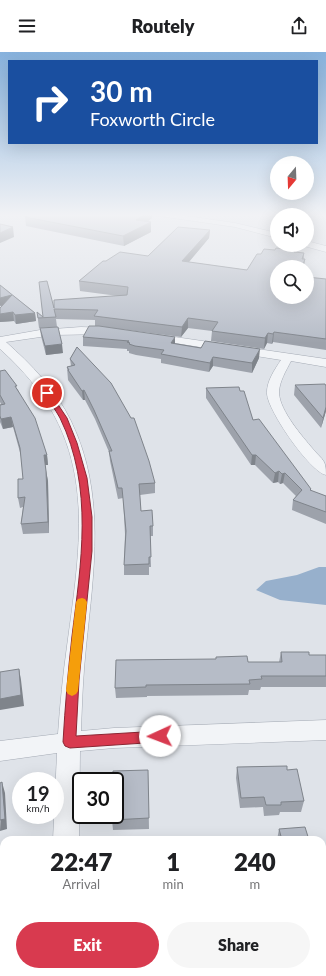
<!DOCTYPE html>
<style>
:root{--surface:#fff;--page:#f6f6f6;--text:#202124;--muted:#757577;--accent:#d83a4f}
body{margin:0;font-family:Lato,sans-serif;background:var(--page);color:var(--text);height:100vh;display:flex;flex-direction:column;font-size:15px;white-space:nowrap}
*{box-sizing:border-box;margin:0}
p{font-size:13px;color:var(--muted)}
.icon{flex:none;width:22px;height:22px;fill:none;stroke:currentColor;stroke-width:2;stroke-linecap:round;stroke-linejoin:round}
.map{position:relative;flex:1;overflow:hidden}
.side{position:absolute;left:0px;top:784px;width:326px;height:140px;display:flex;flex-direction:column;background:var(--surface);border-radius:12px 12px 0 0;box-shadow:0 4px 16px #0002}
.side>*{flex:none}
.guide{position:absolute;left:8px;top:8px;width:310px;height:84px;border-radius:0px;box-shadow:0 4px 16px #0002;background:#1a4fa0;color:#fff;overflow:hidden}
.needle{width:26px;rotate:199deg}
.buttons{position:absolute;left:270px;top:104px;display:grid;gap:8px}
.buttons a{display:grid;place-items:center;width:44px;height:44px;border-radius:50%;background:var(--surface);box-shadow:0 4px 16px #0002;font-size:20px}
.speed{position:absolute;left:12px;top:720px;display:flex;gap:8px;font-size:20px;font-weight:700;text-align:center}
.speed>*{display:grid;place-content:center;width:52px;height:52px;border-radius:50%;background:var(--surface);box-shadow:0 4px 16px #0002;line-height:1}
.speed small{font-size:10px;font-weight:400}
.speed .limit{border:2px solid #111;border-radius:6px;background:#fff;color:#111}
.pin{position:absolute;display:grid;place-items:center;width:34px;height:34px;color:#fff;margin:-17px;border:2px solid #fff;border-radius:50%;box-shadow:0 1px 4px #0007}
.me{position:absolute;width:44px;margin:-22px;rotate:268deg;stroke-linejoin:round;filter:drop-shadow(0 0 3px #0008)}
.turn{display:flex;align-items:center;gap:14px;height:84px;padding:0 16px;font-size:18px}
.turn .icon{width:52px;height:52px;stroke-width:2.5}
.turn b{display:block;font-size:28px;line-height:34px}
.eta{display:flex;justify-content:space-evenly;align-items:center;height:68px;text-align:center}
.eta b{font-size:24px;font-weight:800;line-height:28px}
.primary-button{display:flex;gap:8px;margin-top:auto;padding:8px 16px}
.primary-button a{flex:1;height:46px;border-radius:24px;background:var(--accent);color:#fff;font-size:16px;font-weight:800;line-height:46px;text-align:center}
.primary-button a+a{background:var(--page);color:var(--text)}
header{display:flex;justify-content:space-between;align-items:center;height:52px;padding:0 16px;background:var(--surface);font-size:18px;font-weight:800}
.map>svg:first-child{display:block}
.water{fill:#97b0cc}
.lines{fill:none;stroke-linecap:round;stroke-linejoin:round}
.minor-casing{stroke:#a4aab4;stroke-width:1}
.minor{fill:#f2f4f7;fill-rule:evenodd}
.wall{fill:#9da2ab}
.shaded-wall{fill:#7f848b}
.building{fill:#b6bcc7;stroke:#7f848b}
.route{fill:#d83a4f;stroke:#8c2633}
.slow{fill:#f59e0b}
</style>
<header><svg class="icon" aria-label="menu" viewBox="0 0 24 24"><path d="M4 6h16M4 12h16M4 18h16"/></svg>Routely<svg class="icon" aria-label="share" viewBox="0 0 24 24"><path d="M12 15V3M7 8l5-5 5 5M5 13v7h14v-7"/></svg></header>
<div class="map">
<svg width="326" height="924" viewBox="0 0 326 924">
<rect width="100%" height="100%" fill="#dfe3e9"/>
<path class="water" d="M 319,515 L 326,515 L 326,553 L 280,548 L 256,538 L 266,529 L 297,523 Z"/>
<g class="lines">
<defs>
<path id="minor" d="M 155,162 L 173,162 L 235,171 L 277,181 L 277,186 L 235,175 L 159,164 Z
M 307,189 L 326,194 L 326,200 L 304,194 L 307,193 Z
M 81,275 L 108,276 L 113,279 L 108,282 L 54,283 L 6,290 C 31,312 56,338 71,369 C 106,441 94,518 86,595 C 83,623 82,651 81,679 L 114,676 L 326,668 L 326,688 L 114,696 L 80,699 L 79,788 L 53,788 L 57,701 L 0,709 L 0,689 L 58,682 C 60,652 63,623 67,594 C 83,476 99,385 0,297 L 0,285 L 40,278 Z
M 154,282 L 326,307 L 326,315 L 291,309 C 286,319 279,330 279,341 C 280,359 302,384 313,397 C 323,409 326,407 326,423 C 310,420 268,359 267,342 C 266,330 275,317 281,308 L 150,287 L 148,285 L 150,283 Z
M 54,920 L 82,920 L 83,924 L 55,924 Z"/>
</defs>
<use href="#minor" class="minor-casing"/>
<use href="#minor" class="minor"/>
</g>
<path class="wall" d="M 32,162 L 152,162 L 152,166 L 147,170 L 151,170 L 151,180 L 124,194 L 26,174 L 25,165 Z
M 210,178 L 209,186 L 189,210 L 247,218 L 261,202 L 294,200 L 304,201 L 304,207 L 277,245 L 326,227 L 326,298 L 273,290 L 272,292 L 267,291 L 264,297 L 211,289 L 212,279 L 188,276 L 181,285 L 120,277 L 175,292 L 259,306 L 252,321 L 213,314 L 209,320 L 161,311 L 161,307 L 136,303 L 129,301 L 129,299 L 127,299 L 127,297 L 83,294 L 83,285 L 98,274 L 95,274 L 95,268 L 56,267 L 57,275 L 39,276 L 37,260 L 43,265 L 54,256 L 118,244 L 80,239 L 79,229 L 106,209 L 148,204 Z
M 0,233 L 35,261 L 36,269 L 16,272 L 14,269 L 0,270 L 0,262 L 1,254 Z
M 40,276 L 63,301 L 46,303 L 41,284 Z
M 77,295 L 155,431 L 155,441 L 140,443 L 141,459 L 153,474 L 153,484 L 150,484 L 151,515 L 149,515 L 149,523 L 124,523 L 124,513 L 125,482 L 123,446 L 118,447 L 110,409 L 109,400 L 95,367 L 85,348 L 83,348 L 68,328 L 67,315 L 71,314 L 70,307 Z
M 0,319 L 18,338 L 47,403 L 48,413 L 45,413 L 48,429 L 49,481 L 23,482 L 21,472 L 23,455 L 20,456 L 18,446 L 23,427 L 21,404 L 13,375 L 3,377 L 0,370 L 0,353 L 1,352 L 0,350 Z
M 295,333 L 326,334 L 326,359 L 321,376 L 294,343 Z
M 206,336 L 240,339 L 253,368 L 311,439 L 326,444 L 326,472 L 292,458 L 293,448 L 296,444 L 283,431 L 280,432 L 278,430 L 273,431 L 255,413 L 251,413 L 206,346 Z
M 281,600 L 309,603 L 326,603 L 326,635 L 261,635 L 260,638 L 249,638 L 248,643 L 147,644 L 147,645 L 116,646 L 115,636 L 248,610 L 279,610 Z
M 237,715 L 287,718 L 304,749 L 301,760 L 280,760 L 279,763 L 264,764 L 263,755 L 240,756 L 236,726 Z
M 148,718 L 149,777 L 113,778 L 112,768 Z
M 279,777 L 309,788 L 277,788 Z
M 322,804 L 326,817 L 326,837 L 322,837 Z"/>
<path class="shaded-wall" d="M 145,162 L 152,162 L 152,166 L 137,177 L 136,168 Z
M 151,170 L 151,180 L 124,194 L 123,184 Z
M 13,175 L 14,185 L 0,191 L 0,181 Z
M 210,178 L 209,186 L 182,218 L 182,209 Z
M 305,207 L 304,215 L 302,215 Z
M 12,243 L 13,251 L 0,254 L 0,246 Z
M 13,260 L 14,269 L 0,270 L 0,262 Z
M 35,261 L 36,269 L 16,272 L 15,263 Z
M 188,266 L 188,276 L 181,285 L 182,275 Z
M 274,280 L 273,290 L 272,292 L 273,282 Z
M 268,281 L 267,291 L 264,297 L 265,286 Z
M 175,285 L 175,294 L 171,291 Z
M 62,292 L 63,301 L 46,303 L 45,294 Z
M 260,297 L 259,306 L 252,321 L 252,311 Z
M 213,305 L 213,314 L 209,320 L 210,311 Z
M 84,338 L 85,348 L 83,348 L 82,339 Z
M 326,355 L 326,359 L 321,376 L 323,366 Z
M 11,365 L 13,375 L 3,377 L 1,367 Z
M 44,403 L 47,403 L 48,413 L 45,413 Z
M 252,403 L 256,403 L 255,413 L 251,413 Z
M 46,419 L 48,429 L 49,481 L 48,470 Z
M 279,419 L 278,430 L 273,431 L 275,421 Z
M 285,421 L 283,431 L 280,432 L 282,422 Z
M 19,617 L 21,628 L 24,654 L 0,658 L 0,647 Z
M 2,730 L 5,741 L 7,777 L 0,779 Z
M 0,874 L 1,924 L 0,924 Z
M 326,906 L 326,914 L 322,915 L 322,907 Z"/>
<path class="building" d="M 32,162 L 145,162 L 136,168 L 151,170 L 123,184 L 25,165 Z
M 0,172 L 13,175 L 0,181 Z
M 178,175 L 210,178 L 182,209 L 247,218 L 257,202 L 261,202 L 264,197 L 275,198 L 276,196 L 295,198 L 294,200 L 304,201 L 302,207 L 305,207 L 302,215 L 277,215 L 277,245 L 307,245 L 307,225 L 326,227 L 326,287 L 274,280 L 273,282 L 268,281 L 265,286 L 212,279 L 218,270 L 188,266 L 182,275 L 94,264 L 98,258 L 54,257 L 56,265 L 38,266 L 37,260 L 43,265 L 39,230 L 47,229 L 54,256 L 54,248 L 127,243 L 128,235 L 79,229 L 103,209 L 106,209 L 120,200 L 148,204 Z
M 0,233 L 35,261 L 15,263 L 13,260 L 0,262 L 0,256 L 12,243 L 0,246 Z
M 89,274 L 99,274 L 175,285 L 171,291 L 201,296 L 205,289 L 260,297 L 252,311 L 213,305 L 210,311 L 161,302 L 164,298 L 135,294 L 129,292 L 130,291 L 127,290 L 129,289 L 83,285 Z
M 58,275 L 62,292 L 45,294 L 40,276 Z
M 77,295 L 111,331 L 131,366 L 134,366 L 149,409 L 155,431 L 139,432 L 141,459 L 152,458 L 153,474 L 150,474 L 151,505 L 149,505 L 149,512 L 124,513 L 126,479 L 122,436 L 118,436 L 109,399 L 112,399 L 94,358 L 84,338 L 82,339 L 68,318 L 69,318 L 67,315 L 75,313 L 70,307 Z
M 5,318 L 17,334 L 15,334 L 35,366 L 47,403 L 44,403 L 46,419 L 48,470 L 21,472 L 25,445 L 18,446 L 18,427 L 23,427 L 20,396 L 11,365 L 1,367 L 0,364 L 0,353 L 5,352 L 0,343 L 0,319 Z
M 325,332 L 326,334 L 326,355 L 323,366 L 295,333 Z
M 239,335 L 240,339 L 244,339 L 253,368 L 259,367 L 311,437 L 310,438 L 326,444 L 326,460 L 293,448 L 302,438 L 285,421 L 282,422 L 279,419 L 275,421 L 256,403 L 252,403 L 206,336 Z
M 281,600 L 309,600 L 309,603 L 326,603 L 326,624 L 261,624 L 262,627 L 249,628 L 250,632 L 146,633 L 146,635 L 115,636 L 116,608 L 216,607 L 216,605 L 247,604 L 248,610 L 282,610 Z
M 19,617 L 21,643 L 0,647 L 0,620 Z
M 287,714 L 287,718 L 297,717 L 304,749 L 281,750 L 281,753 L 266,753 L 264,745 L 241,746 L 237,715 Z
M 148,718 L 149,766 L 112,768 L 112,763 L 115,763 L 115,729 L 113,729 L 113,719 Z
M 2,730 L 5,767 L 0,768 L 0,731 Z
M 305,775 L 309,788 L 282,788 L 279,777 Z
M 322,804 L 326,817 L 326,827 L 322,828 Z
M 326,856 L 326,906 L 322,907 L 322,857 Z"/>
<linearGradient id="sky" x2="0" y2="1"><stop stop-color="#87b2dd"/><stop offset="0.56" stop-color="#f1f2f5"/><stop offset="1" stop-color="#f1f2f5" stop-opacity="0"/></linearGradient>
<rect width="326" height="291" fill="url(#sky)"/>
<path class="route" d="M 47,338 L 49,339 L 67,366 L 77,391 L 87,426 L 92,465 L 92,499 L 79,628 L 76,684 L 160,679 L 164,681 L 166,684 L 164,688 L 160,690 L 70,696 L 65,694 L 63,690 C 65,655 68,620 72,584 C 81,511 94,436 60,366 C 55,357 49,349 43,341 Z"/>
<path class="slow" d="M 82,546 L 85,547 L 87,550 L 78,639 L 76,642 L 72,644 L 68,642 L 66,639 L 76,550 L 78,547 Z"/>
</svg>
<div class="buttons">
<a><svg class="needle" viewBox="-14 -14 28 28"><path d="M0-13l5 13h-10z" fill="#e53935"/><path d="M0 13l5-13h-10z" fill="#757577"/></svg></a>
<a><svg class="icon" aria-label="sound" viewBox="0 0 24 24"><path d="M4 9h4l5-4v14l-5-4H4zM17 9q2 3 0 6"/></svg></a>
<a><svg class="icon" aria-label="search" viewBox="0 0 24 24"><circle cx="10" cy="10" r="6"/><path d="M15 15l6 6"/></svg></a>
</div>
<div class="speed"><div>19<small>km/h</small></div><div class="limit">30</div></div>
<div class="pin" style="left:47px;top:341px;background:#d93025"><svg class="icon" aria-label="arrive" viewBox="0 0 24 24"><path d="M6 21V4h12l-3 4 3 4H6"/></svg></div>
<svg class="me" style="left:160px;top:684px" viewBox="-20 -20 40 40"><circle r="19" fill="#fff"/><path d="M0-13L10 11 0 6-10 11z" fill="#d83a4f"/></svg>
<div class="guide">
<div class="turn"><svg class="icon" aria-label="right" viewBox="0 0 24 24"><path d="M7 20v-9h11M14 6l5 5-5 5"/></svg><div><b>30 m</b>Foxworth Circle</div></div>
</div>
<section class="side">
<div class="eta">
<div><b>22:47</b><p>Arrival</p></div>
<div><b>1</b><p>min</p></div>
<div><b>240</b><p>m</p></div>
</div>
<div class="primary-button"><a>Exit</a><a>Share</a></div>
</section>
</div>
